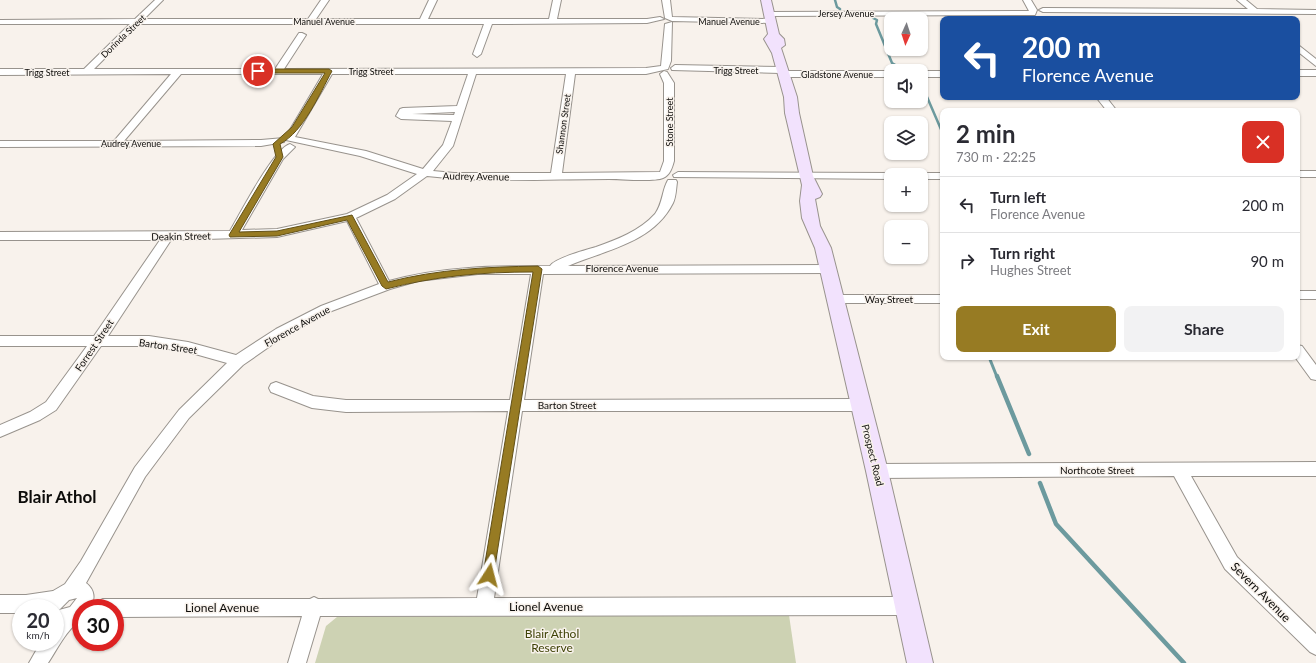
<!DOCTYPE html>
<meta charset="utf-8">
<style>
:root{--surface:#fff;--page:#f2f2f3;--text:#2b2b33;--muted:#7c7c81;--line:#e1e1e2;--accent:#977b23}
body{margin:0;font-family:Lato,sans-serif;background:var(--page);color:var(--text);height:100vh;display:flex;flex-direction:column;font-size:15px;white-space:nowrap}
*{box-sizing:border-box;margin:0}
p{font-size:13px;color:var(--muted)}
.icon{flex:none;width:22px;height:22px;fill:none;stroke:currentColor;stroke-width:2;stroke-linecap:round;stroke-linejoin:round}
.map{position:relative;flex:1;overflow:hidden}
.side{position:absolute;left:940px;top:108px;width:360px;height:252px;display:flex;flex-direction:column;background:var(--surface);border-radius:8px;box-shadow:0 1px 3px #0004}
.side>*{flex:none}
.banner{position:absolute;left:940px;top:16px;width:360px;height:84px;border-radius:8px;box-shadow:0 1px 3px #0004;background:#1a4fa0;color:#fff;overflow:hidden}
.needle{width:26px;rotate:183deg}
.buttons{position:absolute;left:884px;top:12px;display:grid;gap:8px}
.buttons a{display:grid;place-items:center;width:44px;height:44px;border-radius:8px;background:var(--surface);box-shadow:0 1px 3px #0004;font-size:20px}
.speed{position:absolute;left:12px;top:599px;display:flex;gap:8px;font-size:20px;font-weight:700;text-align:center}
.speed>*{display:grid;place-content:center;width:52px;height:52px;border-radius:50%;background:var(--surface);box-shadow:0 1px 3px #0004;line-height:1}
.speed small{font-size:10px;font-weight:400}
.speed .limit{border:6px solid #d22;background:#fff;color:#111}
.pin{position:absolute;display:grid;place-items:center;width:34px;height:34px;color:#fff;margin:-17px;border:2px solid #fff;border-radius:50%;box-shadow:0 1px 4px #0007}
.me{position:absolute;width:44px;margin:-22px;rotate:9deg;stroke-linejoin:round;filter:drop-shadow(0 0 3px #0008)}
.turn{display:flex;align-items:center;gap:14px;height:84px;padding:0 16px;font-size:18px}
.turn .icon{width:52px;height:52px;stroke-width:2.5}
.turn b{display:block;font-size:28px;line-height:34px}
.round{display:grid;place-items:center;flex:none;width:42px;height:42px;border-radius:8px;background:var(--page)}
.headline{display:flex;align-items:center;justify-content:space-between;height:68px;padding:0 16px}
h1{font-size:24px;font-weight:700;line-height:30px}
.cta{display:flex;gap:8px;margin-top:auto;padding:8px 16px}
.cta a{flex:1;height:46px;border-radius:8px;background:var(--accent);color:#fff;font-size:16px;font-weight:700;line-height:46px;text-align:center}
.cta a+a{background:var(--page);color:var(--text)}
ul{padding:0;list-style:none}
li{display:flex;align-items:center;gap:12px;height:56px;padding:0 16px;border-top:1px solid var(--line)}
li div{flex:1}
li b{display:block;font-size:15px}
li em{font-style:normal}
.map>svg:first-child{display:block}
.green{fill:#cdd2b3}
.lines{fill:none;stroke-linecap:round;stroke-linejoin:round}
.stream-far2{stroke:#6c9a9e;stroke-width:2.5}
.stream-far1{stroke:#6c9a9e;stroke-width:3}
.stream{stroke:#6c9a9e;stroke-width:4.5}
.street-casing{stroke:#98938d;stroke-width:2}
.secondary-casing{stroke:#98938d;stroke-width:2}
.street{fill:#fff;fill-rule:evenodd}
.secondary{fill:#f2e2fd;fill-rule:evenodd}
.route{fill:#977b23;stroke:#625017}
.labels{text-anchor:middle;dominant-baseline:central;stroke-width:3;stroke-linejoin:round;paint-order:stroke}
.far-street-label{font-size:9px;fill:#0d0c0a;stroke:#f8f2ec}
.street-label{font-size:10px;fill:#0d0c0a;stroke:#f8f2ec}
.near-street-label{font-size:12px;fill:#0d0c0a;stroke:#f8f2ec}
.near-park-label{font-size:12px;fill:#3f4307;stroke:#f8f2ec}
.near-district-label{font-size:17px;font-weight:bold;fill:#0d0c0a;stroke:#f8f2ec}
</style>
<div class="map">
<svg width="1316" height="663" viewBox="0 0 1316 663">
<rect width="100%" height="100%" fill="#f8f2ec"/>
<path class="green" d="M 789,615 L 796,663 L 315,663 L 326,626 L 337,617 Z"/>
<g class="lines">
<path class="stream-far2" d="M 835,0 L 837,7 L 840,9
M 873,18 L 877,20 L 876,24 L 892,63 L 897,66
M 921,83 L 943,134"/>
<path class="stream-far1" d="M 989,357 L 997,377"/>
<path class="stream" d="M 997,376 L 1029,454
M 1040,483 L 1056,524 L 1184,663"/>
<defs>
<path id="street" d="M 155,0 L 163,0 L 144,19 L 308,19 L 321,0 L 329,0 L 316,19 L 420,19 L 429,0 L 437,0 L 428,19 L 549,19 L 553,0 L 561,0 L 557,19 L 647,19 L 660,17 L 664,19 L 647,23 L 492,24 L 481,54 L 477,57 L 473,54 L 484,24 L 139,24 L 94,69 L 275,69 L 299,33 L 302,33 L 306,35 L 284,69 L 646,68 L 661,66 L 665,24 L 672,22 L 671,61 L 668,69 L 646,74 L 575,74 L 562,173 L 660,172 L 664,161 L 664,83 L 660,74 L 664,71 L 667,72 L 674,83 L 674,161 C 672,168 670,175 663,178 C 654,182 621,179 609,179 C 549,179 487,183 427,176 L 395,199 L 356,218 L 389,281 C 442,266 496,266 550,266 C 555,258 586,250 596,247 C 616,240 640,231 655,214 C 663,203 662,190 668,180 L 676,180 L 677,182 C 676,189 676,197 673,203 C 653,243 605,250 568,266 L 828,265 L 832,266 L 834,269 L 832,272 L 828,273 L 543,274 L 524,400 L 860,399 L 865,401 L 867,405 L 865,409 L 860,411 L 522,411 L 494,598 L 907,597 L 913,600 L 916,606 L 913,612 L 907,615 L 320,616 L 306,663 L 288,663 L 302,616 L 115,617 L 115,608 L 94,608 L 97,602 L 103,599 L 310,599 L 314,597 L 318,599 L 477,598 L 508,411 L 346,412 L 312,408 L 271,392 L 269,388 L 271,384 L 276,382 L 313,396 L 346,400 L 510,400 L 531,274 L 478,274 L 418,281 L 390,289 L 329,312 L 286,335 L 243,365 L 189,418 L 145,477 L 86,583 C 95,590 95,598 91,608 L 81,608 L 81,620 C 66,630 58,648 48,663 L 29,663 L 41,642 L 55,642 L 55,608 L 21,608 L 21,613 L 0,613 L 0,595 L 26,595 L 53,591 L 65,584 L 81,561 L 135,467 L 179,410 L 227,363 L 188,352 L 149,346 L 101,346 L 56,410 L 40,420 L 0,437 L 0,425 L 30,412 L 46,402 L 87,346 L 0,346 L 0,336 L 94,336 L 160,240 L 0,240 L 0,232 L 230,231 C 240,214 274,148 290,144 L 295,147 L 283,159 L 242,230 L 277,229 L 347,214 L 387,195 L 417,174 L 360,156 L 286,140 L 285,138 L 323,74 L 181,74 L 124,141 L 261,140 L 284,138 L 285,140 L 284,142 L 261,146 L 0,147 L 0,141 L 114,141 L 171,74 L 0,75 L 0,69 L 84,69 L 130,24 L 0,24 L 0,20 L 135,19 ZM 332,74 L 468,74 L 457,106 L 403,108 L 400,109 L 396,116 L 401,119 L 452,121 L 443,145 L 423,169 L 366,151 L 295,137 ZM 476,74 L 566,74 L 551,173 L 454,173 L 433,171 L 453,146 ZM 455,112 L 454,115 L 412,114 ZM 347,221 L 379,284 L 321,306 L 276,329 L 236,355 L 188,342 L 149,336 L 108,336 L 171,240 L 277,237 ZM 77,598 L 70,607 L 59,610 L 69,600 Z
M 662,0 L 670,0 L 672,17 L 770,19 L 774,21 L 770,23 L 672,21 L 665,18 Z
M 1023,0 L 1031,0 L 1037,10 L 1035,15 L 769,16 L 765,14 L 769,12 L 1029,11 Z
M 1237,0 L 1246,0 L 1257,9 L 1316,10 L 1316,14 L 1043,12 L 1039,10 L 1043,8 L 1248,9 Z
M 1297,44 L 1316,59 L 1316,66 L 1297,51 Z
M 675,65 L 782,67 L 785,68 L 786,71 L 891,71 L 891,77 L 783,77 L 780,76 L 780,73 L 672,70 L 671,68 Z
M 1297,70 L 1316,70 L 1316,76 L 1297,76 Z
M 921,71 L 943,71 L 943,77 L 921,77 Z
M 1096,97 L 1106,97 L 1117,111 L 1107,111 Z
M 1297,171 L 1316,171 L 1316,177 L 1297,177 Z
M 678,172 L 891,173 L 896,175 L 891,175 L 891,179 L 674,177 L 673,175 Z
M 921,173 L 943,173 L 943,179 L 921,179 L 921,175 L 916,175 Z
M 1297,291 L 1316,291 L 1316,299 L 1297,299 Z
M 835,295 L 943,295 L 943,303 L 835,303 L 831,302 L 829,299 L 831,296 Z
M 1297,345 L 1302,346 L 1316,365 L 1316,380 L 1311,379 L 1295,357 L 1297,357 Z
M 1316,462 L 1316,476 L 1191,476 L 1237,557 L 1316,634 L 1316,655 L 1310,652 L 1225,569 L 1174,476 L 877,478 L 872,476 L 869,471 L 872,466 L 877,464 Z"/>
<path id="secondary" d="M 761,0 L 771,0 L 779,34 L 784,39 L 785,45 L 781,48 L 797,97 L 799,113 L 813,176 L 822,194 L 820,197 L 815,199 L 820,226 L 831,248 L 888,471 L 933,663 L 907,663 L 866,471 L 815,248 L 802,218 L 800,201 L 802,185 L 785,113 L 784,97 L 772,53 L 764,39 L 768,34 Z"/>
</defs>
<use href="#street" class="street-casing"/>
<use href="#secondary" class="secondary-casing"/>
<use href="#street" class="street"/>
<use href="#secondary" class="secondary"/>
</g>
<path class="route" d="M 258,69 L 329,69 L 332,71 C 319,95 304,131 280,144 L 283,157 L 239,232 L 277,231 L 352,215 L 388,282 C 439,269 486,267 538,266 L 542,269 L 493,579 L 489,581 L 485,579 L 483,575 L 533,272 C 482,272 436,276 386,289 L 382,286 L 347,220 L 277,236 L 230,237 L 229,235 L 276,157 L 273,144 L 292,127 L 325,73 L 256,73 L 256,70 Z"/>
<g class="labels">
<g class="far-street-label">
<text x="846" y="13">Jersey Avenue</text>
<text x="324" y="21">Manuel Avenue</text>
<text x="729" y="21">Manuel Avenue</text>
<text transform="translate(123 36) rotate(-44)">Dorinda Street</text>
<text x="736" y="70">Trigg Street</text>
<text x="371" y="71">Trigg Street</text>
<text x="47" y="72">Trigg Street</text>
<text x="837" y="74">Gladstone Avenue</text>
<text transform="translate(669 122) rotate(-90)">Stone Street</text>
<text transform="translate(563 124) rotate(-82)">Shannon Street</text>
<text x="131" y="143">Audrey Avenue</text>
</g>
<g class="street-label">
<text transform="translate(476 176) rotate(1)">Audrey Avenue</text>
<text transform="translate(181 236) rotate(-1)">Deakin Street</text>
<text x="622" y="268">Florence Avenue</text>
<text x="889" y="299">Way Street</text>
<text transform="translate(297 326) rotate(-29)">Florence Avenue</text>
<text transform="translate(94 345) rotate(-56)">Forrest Street</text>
<text transform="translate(168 346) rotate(8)">Barton Street</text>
<text x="567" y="405">Barton Street</text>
<text transform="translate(873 455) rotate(76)">Prospect Road</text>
<text x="1097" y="470">Northcote Street</text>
</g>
<g class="near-street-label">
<text transform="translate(1261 592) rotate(45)">Severn Avenue</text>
<text x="546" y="606">Lionel Avenue</text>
<text x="222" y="607">Lionel Avenue</text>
</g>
<g class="near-park-label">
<text x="552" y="633">Blair Athol<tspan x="552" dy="14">Reserve</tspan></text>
</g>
<g class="near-district-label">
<text x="57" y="496">Blair Athol</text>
</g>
</g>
</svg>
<div class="buttons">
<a><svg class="needle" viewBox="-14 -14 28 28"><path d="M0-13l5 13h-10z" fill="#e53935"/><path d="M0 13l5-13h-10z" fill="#7c7c81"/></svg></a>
<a><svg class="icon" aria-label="sound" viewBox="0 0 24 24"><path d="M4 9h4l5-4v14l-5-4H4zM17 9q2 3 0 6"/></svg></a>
<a><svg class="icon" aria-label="layers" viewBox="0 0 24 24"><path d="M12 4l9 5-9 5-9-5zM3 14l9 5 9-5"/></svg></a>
<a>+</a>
<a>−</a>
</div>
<div class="speed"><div>20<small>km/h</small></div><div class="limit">30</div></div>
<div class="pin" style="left:258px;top:71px;background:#d93025"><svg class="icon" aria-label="arrive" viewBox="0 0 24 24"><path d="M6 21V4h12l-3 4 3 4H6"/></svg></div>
<svg class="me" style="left:489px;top:575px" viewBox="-20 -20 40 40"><path d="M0-17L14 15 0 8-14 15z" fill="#977b23" stroke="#fff" stroke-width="4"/></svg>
<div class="banner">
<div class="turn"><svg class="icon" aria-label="left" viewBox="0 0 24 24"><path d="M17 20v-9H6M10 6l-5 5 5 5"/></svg><div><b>200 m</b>Florence Avenue</div></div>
</div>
<section class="side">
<div class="headline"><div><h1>2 min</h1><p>730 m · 22:25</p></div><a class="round" style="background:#d93025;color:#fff"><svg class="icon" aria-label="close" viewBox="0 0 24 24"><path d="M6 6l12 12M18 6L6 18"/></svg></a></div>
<ul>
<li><svg class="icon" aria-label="left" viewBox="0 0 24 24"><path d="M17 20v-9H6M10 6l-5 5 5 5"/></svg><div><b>Turn left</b><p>Florence Avenue</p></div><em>200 m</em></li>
<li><svg class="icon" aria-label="right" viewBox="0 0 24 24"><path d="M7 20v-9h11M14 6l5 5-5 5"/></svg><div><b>Turn right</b><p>Hughes Street</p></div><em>90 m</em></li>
</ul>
<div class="cta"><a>Exit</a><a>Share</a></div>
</section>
</div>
